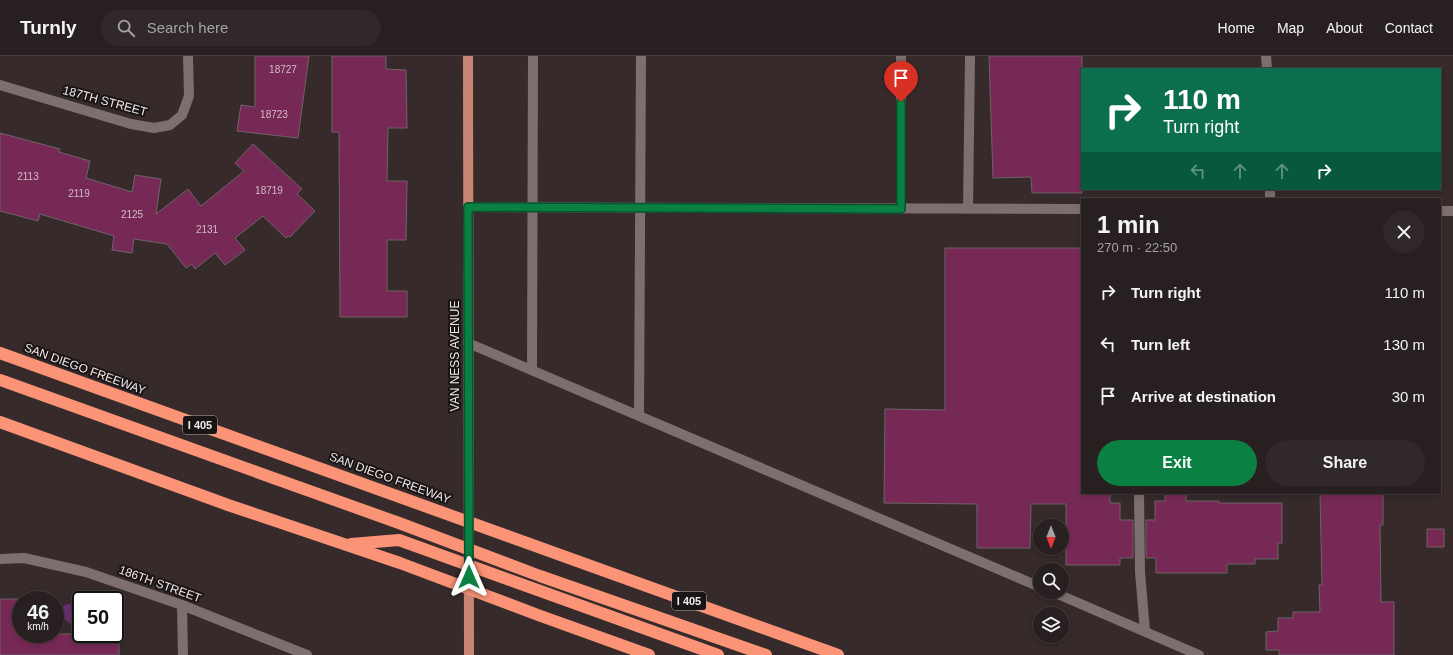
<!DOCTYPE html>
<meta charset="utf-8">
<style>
:root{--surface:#282020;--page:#302829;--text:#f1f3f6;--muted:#a5a3a5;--line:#443e3e;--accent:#0b8043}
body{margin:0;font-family:Arial,sans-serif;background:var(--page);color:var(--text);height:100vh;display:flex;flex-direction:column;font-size:15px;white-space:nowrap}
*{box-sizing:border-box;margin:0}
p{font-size:13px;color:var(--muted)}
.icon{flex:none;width:22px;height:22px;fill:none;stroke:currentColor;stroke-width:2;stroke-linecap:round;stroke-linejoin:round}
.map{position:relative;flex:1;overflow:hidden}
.side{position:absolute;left:1081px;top:142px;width:360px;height:296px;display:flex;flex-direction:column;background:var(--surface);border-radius:0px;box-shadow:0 2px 6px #0003,0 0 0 1px var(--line)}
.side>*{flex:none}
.top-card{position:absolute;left:1081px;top:12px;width:360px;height:122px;border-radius:0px;box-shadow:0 2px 6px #0003,0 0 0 1px var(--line);background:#0b6e4f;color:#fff;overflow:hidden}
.needle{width:26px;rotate:180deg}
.controls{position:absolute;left:1033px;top:463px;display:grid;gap:8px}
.controls a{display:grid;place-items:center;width:36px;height:36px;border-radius:50%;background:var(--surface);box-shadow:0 2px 6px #0003,0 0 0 1px var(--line);font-size:20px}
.speed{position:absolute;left:12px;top:535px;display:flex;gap:8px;font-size:20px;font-weight:700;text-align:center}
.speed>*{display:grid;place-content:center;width:52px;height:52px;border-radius:50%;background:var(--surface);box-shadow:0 2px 6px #0003,0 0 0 1px var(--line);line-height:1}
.speed small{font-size:10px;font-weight:400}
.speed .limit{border:2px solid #111;border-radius:6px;background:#fff;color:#111}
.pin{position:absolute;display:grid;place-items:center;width:34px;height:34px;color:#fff;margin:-41px -17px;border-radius:50% 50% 50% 0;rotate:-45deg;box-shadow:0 0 4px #0007}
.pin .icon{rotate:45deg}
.me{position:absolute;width:44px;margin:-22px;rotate:0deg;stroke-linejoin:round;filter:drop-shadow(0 0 3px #0008)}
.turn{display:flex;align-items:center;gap:14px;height:84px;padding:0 16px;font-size:18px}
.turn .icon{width:52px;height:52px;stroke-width:2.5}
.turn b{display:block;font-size:28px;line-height:34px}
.lanes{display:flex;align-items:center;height:38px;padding:0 16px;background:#0003;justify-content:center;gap:20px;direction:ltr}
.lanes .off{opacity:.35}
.round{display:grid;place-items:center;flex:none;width:42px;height:42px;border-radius:21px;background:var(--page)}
.overview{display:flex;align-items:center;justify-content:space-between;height:68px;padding:0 16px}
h1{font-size:24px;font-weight:600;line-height:30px}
.action{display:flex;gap:8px;margin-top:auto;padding:8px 16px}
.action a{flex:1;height:46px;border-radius:24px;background:var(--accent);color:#fff;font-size:16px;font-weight:600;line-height:46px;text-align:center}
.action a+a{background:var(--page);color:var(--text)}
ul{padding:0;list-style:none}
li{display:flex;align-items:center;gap:12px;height:52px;padding:0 16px}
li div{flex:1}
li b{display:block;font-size:15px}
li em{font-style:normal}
header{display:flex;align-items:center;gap:24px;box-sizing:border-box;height:56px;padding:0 20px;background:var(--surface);border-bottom:1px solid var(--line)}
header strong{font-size:19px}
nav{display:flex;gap:22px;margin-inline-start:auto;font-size:14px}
.search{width:280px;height:36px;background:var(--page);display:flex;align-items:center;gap:10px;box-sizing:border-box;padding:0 14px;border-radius:22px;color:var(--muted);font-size:15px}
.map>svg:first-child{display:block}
.water{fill:#6a2f6e}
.building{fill:#772955;stroke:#6f6368}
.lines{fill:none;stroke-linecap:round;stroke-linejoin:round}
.minor{stroke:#7d6f70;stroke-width:10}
.major{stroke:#c98574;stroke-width:10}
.highway{stroke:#fb9477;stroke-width:12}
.route-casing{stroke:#07532c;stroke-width:10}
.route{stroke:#0b8043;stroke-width:7}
.labels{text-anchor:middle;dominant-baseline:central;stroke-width:4;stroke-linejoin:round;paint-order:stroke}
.number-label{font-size:10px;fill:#d2b9c4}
.shield{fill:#1a1415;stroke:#b0a9a9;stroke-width:1}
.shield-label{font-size:11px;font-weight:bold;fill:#f1e9e9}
.street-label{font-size:12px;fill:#f1e9e9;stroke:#1a1415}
</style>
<header>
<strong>Turnly</strong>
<div class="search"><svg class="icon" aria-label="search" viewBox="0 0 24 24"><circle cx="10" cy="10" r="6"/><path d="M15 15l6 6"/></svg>Search here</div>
<nav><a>Home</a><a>Map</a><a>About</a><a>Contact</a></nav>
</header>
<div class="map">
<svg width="1453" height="599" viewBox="0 0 1453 599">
<rect width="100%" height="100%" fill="#362a2b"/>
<path class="water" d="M 67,548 L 70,548 L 81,554 L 81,569 L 71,568 L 60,560 L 59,552 Z"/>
<path class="building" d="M 255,0 L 309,0 L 298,82 L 237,75 L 241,49 L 255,51 Z
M 332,0 L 386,0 L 386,13 L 406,14 L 407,72 L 388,72 L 387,125 L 407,125 L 406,184 L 387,184 L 387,235 L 407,235 L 407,261 L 340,261 L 339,76 L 332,76 Z
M 989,0 L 1082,0 L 1082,137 L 1032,137 L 1031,121 L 993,122 Z
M 0,77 L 60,93 L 59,96 L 90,105 L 86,122 L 132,136 L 135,119 L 161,123 L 156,158 L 188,133 L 201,150 L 244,115 L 235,107 L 253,88 L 302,133 L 297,138 L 315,155 L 290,181 L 288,180 L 286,182 L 263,160 L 235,182 L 245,194 L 225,209 L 215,197 L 195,213 L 192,208 L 186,212 L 167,188 L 134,183 L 132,197 L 112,194 L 114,180 L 40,158 L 38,165 L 0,155 Z
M 945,192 L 1082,192 L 1082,437 L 1110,437 L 1110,447 L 1120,447 L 1120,464 L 1133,464 L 1133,502 L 1120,502 L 1120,509 L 1066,509 L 1066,448 L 1031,448 L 1030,492 L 977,492 L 977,448 L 884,447 L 885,353 L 945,354 Z
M 1165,437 L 1186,437 L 1186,445 L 1219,445 L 1219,447 L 1282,447 L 1282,487 L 1278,487 L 1278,503 L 1255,503 L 1255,508 L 1227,508 L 1227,517 L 1156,517 L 1156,502 L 1146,502 L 1146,464 L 1155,464 L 1155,445 L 1165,445 Z
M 1320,437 L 1383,437 L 1383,469 L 1380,469 L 1381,546 L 1394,546 L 1394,599 L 1279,599 L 1279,594 L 1266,594 L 1266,576 L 1278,575 L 1278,562 L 1293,562 L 1293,556 L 1320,556 L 1319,529 L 1322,529 Z
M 1427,473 L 1444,473 L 1444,491 L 1427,491 Z
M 0,543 L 21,543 L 21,578 L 119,578 L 119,599 L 0,599 Z"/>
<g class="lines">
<path class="minor" d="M 901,0 L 901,153
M 1266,0 L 1267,13
M 0,29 L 131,68 L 154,72 L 170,69 L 182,59 L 189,40 L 188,0
M 1270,133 L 1270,143
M 468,151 L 1082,153
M 968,153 L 970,0
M 1440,155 L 1453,155
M 468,287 L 1040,531
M 532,314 L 533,0
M 639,360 L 641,0
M 1139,437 L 1140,516 L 1145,575
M 0,503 L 24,502 L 86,516 L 182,549 L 307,599
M 1053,536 L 1199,599
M 182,549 L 183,599"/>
<path class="major" d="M 468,0 L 469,599"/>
<path class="highway" d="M 0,297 L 838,599
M 0,324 L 399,467 L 540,520 L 766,599
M 0,366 L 228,449 L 400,507 L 538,559 L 649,599
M 351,488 L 399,484 L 718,599"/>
</g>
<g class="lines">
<defs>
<path id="route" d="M 469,521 L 468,151 L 901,153 L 901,46"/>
</defs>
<use href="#route" class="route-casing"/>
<use href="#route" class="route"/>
</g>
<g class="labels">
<g class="number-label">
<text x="283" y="13">18727</text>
<text x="274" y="58">18723</text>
<text x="28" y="120">2113</text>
<text x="269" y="134">18719</text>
<text x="79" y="137">2119</text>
<text x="132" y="158">2125</text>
<text x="207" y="173">2131</text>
</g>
<g class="shield">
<rect x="183" y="360" width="34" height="18" rx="3"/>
<rect x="672" y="536" width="34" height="18" rx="3"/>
</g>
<g class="shield-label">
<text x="200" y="369">I 405</text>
<text x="689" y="545">I 405</text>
</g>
<g class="street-label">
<text transform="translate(105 45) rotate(15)">187TH STREET</text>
<text transform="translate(455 300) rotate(-90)">VAN NESS AVENUE</text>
<text transform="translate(85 313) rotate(20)">SAN DIEGO FREEWAY</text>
<text transform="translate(390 422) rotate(20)">SAN DIEGO FREEWAY</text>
<text transform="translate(160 528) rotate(20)">186TH STREET</text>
</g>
</g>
</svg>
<div class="controls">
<a><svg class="needle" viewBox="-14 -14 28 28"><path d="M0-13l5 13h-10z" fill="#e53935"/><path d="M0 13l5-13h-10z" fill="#a5a3a5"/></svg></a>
<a><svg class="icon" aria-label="search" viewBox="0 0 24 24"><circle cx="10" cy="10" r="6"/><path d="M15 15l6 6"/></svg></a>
<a><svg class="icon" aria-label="layers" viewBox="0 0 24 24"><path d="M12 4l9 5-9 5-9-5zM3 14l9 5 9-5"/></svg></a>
</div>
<div class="speed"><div>46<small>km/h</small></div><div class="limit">50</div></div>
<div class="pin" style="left:901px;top:46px;background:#d93025"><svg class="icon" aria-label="arrive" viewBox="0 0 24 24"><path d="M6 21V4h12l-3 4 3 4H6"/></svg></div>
<svg class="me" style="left:469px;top:521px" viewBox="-20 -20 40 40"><path d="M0-17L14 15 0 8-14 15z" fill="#0b8043" stroke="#fff" stroke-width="4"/></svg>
<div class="top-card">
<div class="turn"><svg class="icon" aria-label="right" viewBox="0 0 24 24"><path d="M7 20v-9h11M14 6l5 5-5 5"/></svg><div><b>110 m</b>Turn right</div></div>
<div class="lanes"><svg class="icon off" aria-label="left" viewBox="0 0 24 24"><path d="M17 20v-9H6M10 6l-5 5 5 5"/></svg><svg class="icon off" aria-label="ahead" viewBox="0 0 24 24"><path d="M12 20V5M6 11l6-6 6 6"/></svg><svg class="icon off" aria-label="ahead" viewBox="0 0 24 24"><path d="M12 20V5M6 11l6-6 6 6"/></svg><svg class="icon" aria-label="right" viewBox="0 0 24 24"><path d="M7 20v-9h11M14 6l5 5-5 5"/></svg></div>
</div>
<section class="side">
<div class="overview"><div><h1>1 min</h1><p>270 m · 22:50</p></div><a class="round"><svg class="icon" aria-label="close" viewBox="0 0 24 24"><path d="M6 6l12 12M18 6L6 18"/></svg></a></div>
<ul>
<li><svg class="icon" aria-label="right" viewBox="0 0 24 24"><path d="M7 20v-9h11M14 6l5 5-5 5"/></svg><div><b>Turn right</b></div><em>110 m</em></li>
<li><svg class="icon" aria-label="left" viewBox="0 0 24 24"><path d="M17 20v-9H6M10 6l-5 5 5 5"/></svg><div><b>Turn left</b></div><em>130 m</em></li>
<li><svg class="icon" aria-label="arrive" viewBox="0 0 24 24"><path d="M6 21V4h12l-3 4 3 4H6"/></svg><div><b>Arrive at destination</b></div><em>30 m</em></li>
</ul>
<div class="action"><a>Exit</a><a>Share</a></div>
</section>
</div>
